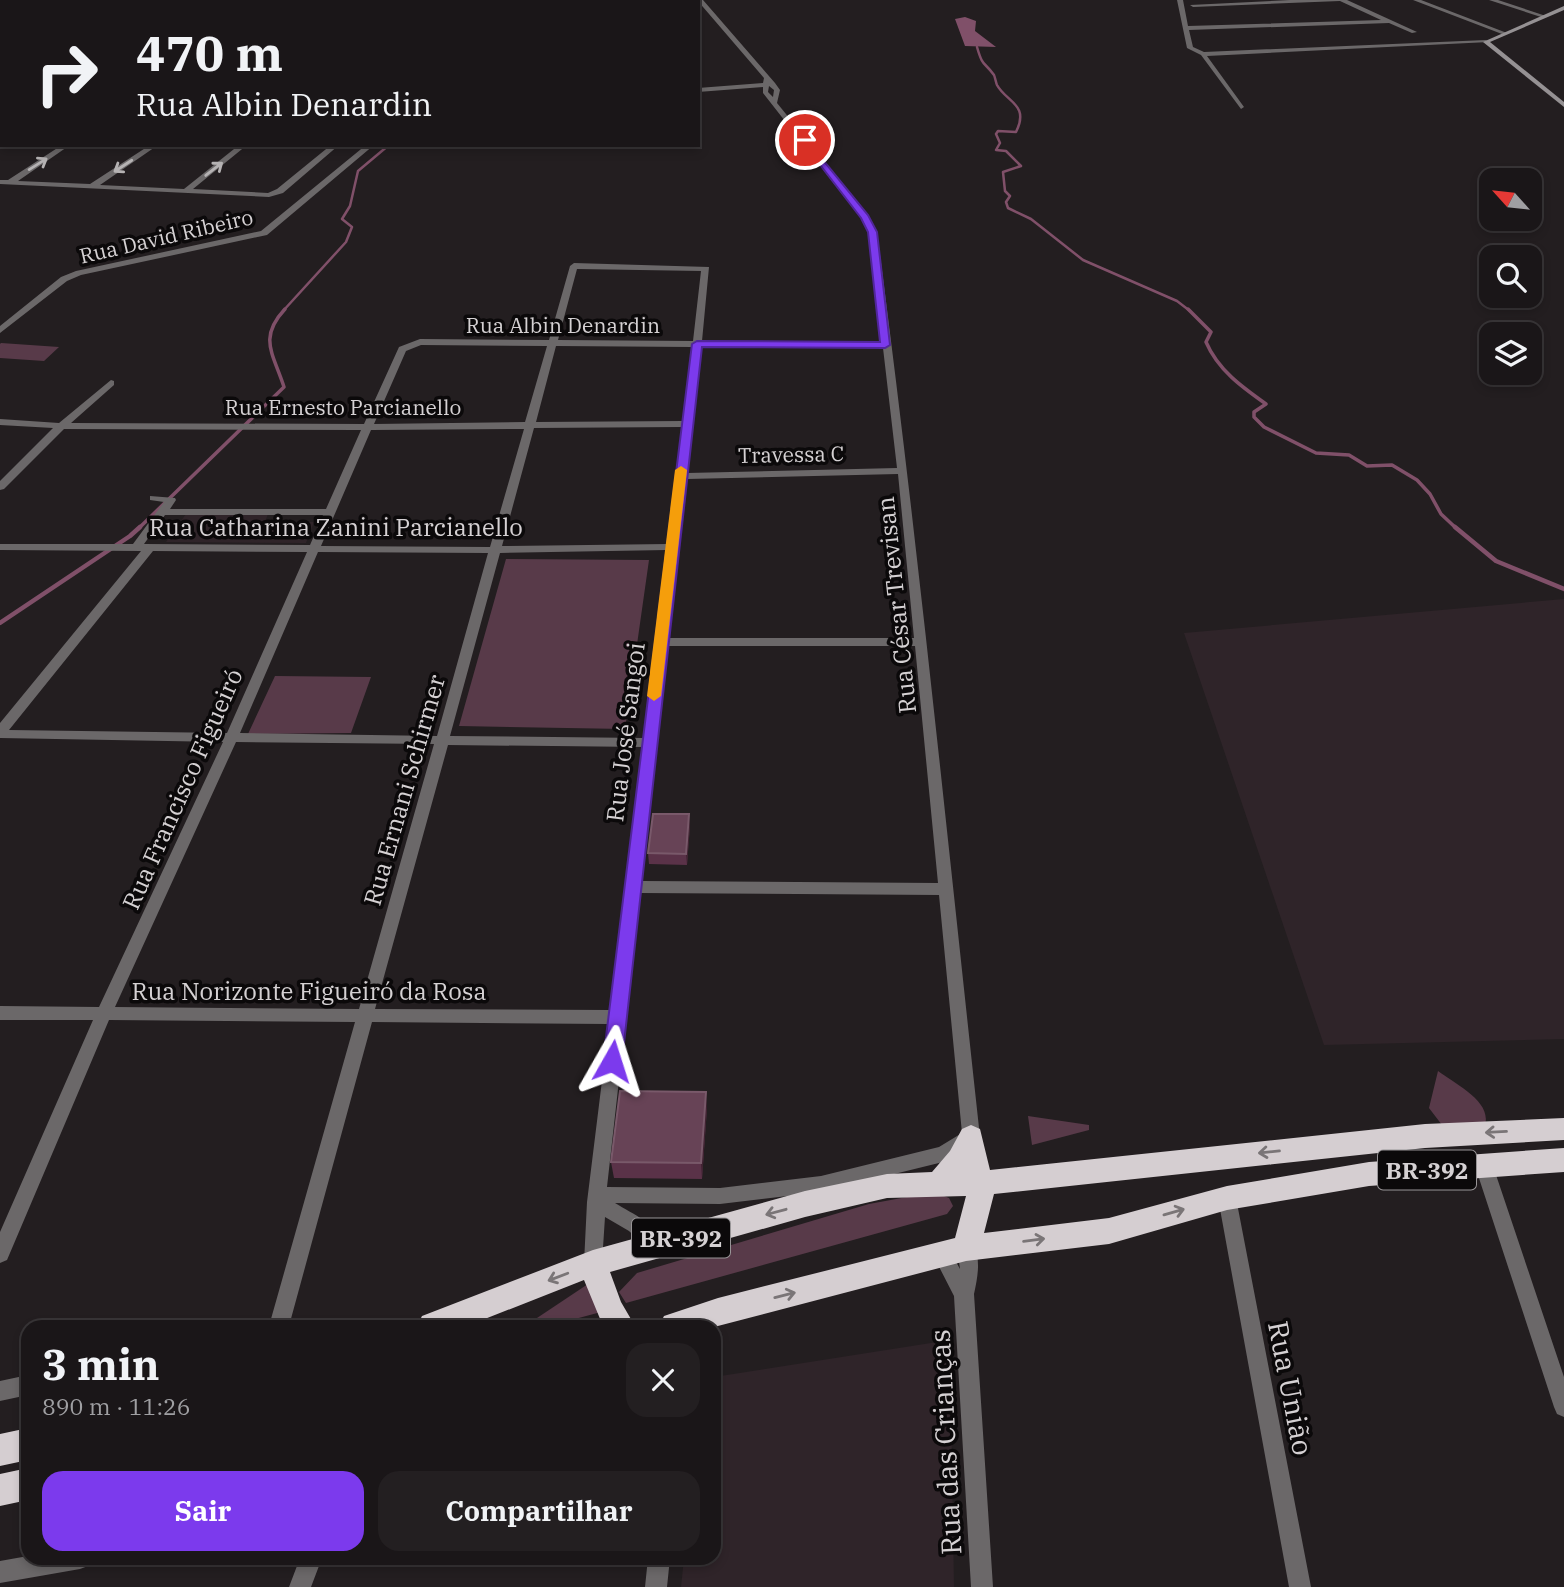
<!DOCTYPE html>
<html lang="pt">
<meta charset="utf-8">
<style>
:root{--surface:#1a1618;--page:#231f21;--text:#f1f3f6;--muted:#9f9fa2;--line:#383537;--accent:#7c3aed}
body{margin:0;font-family:"IBM Plex Serif",serif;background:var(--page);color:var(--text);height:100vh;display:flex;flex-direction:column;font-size:26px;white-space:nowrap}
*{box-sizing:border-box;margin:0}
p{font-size:23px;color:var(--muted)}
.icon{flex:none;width:38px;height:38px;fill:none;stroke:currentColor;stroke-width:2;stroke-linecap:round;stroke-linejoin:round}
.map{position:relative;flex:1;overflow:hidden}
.details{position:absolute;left:21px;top:1320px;width:700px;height:245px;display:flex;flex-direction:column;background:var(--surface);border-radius:21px;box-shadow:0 4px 10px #0003,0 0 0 2px var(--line)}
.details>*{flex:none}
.guide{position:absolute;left:0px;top:0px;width:700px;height:147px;box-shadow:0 4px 10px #0003,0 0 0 2px var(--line);background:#1a1618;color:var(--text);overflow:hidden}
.needle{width:46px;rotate:297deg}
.controls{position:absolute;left:1479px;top:168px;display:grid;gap:14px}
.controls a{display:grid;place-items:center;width:63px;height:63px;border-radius:14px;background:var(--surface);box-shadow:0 4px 10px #0003,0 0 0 2px var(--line);font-size:35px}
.pin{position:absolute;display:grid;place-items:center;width:60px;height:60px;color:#fff;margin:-30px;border:4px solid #fff;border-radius:50%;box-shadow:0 2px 7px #0007}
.me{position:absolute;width:77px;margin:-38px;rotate:6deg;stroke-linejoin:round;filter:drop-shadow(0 0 5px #0008)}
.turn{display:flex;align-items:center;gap:24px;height:147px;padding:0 21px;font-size:32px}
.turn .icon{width:91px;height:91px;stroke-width:2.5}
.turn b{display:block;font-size:49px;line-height:60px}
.round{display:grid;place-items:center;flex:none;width:74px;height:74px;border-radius:21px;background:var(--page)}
.summary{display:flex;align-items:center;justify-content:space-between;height:119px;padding:0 21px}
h1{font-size:42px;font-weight:700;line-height:52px}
.action{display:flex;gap:14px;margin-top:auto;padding:14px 21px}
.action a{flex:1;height:80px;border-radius:21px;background:var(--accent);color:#fff;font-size:28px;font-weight:700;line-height:80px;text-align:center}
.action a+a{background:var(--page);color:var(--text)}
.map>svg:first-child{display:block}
.built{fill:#2f2429}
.green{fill:#583a49}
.water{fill:#805069}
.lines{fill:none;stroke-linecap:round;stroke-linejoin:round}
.stream-far2{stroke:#805069;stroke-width:2.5}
.stream-far1{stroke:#805069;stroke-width:3.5}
.stream{stroke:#805069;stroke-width:4.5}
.street{fill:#6b6869;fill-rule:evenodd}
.secondary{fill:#959193;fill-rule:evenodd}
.highway{fill:#d5ced1;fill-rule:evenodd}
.wall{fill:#5a3248}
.shaded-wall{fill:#3f2331}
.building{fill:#674356;stroke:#79596a;stroke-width:2}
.oneway{stroke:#b5b2b3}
.oneway2{stroke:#7a7577}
.route{fill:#7c3aed;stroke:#51269a;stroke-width:2}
.slow{fill:#f59e0b}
.labels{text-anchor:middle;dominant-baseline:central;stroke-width:7;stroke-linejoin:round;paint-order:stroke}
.far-street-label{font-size:21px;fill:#d5d1d3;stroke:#0b090a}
.shield{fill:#0b090a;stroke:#989597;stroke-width:2}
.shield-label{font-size:23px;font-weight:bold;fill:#d5d1d3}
.street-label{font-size:24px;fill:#d5d1d3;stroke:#0b090a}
.near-street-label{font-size:28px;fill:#d5d1d3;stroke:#0b090a}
</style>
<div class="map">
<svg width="1564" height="1587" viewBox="0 0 1564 1587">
<rect width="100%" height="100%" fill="#231e20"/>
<path class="built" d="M 186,514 L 268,514 L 265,522 L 314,522 L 306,543 L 166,542 Z
M 1564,599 L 1564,1039 L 1324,1045 L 1184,633 Z
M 950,1340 L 954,1587 L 681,1587 L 684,1558 L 714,1558 L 714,1377 Z"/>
<path class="green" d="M 310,0 L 694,0 L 696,2 L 312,2 Z
M 0,344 L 1,343 L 59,347 L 44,361 L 0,358 Z
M 506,559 L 649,560 L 625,729 L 459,726 Z
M 275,676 L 371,677 L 351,733 L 248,734 Z
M 1438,1071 C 1455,1084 1492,1101 1485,1125 L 1442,1125 L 1429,1108 Z
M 1028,1116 L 1089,1125 L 1089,1130 L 1032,1145 Z
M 934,1192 L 949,1198 L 953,1206 L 947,1214 L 626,1303 L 619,1292 L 637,1273 L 869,1204 Z
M 591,1282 L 601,1312 L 549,1326 L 537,1326 L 537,1318 Z"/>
<path class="water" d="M 965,17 L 976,21 L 975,31 L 996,47 L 965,46 L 955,19 Z"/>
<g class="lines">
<path class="stream-far2" d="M 977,47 C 983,68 984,61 994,75 C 995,77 996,83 997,85 C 1006,102 1030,104 1016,132 L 998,131 L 996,134 L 1000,143 L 996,150 L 1006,151 L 1021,166 L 1003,172 L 1005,191 L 1010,196 L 1006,202 L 1008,208 L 1031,219 L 1083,260 L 1177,301 L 1190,311
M 283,311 L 346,242 L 352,227 L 342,219 L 350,206 L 358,171 L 389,145"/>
<path class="stream-far1" d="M 1188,309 L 1211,332 L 1206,342 C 1218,370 1242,387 1266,404 L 1254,412 L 1254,417 L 1264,427 L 1316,453 L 1349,455 L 1367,466 L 1392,465 L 1417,480 L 1430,494 L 1441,514 L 1457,529
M 138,529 L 284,387 C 273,353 258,338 285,309"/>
<path class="stream" d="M 1455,527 L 1496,561 L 1564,589
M 0,623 L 130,536 L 140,527"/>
<path class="street" d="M 48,0 L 54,0 L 55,2 L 49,2 Z
M 144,0 L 150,0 L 152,2 L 146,2 Z
M 237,0 L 243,0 L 245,2 L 239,2 Z
M 697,0 L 703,0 L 775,83 L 780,90 L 777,103 L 868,215 L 877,232 C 917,534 947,835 980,1137 L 977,1142 L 943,1162 L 821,1192 L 720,1204 L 615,1203 C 633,1214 658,1225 666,1245 L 664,1251 L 657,1254 L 650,1251 L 629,1231 L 605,1217 L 602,1263 L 600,1269 L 593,1272 L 586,1269 L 584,1263 L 587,1202 L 609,1024 L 372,1022 L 289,1326 L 269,1326 L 355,1022 L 109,1020 L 7,1260 L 0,1263 L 0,1232 L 93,1020 L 0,1020 L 0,1006 L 99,1007 L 223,742 L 0,738 L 0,723 L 141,551 L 0,550 L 0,544 L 133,544 L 164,502 L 150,500 L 150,496 L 175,498 L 176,500 L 170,509 L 326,509 L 361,430 L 64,429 L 4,489 L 0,490 L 0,481 L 53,428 L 0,425 L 0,419 L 59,423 L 111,380 L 114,381 L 114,385 L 71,423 L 364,424 L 399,347 L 420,339 L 549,340 L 570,266 L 574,263 L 709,267 L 702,341 L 882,342 L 869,232 L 861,218 L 763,93 L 763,87 L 698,92 L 698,88 L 763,83 L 764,78 ZM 769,86 L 774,90 L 773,97 L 768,92 ZM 577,269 L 701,271 L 693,341 L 558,340 ZM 421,345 L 547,346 L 525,422 L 374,424 L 406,351 ZM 556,346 L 692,347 L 683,421 L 536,422 ZM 701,347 L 883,348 L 897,468 L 687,473 ZM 682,427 L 668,544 L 502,546 L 534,428 ZM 524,429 L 490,547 L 321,546 L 371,430 ZM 898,474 L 914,638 L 669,638 L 687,479 ZM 165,515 L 323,515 L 310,545 L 144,544 ZM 667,550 L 644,738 L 450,736 L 500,553 ZM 153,551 L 307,552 L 227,733 L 9,730 ZM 318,552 L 488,553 L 437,736 L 240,733 ZM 668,646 L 915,646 L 938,883 L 641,881 ZM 236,742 L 434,744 L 359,1009 L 115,1007 ZM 448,745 L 643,747 L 610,1010 L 375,1009 ZM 640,893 L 939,895 L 962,1133 L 939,1147 L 821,1176 L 720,1188 L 607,1187 Z
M 1177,0 L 1183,0 L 1188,26 L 1381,20 L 1340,1 L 1193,7 L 1190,5 L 1290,0 L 1347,0 L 1417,32 L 1412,33 L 1389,23 L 1189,30 L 1193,47 L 1204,52 L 1486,40 L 1489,42 L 1207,56 L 1244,107 L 1241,109 L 1201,55 L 1187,48 Z
M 1413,0 L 1421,0 L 1507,33 L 1502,34 Z
M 1489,0 L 1498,0 L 1546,16 L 1541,17 Z
M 0,127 L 2,127 L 0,132 Z
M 62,145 L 70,145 L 18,181 L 90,184 L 150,145 L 158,145 L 100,185 L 184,189 L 239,145 L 247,145 L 193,189 L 268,193 L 277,189 L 331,145 L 339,145 L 283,193 L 269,197 L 0,184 L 0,180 L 8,180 Z
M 366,145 L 374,145 L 267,235 L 81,275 L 67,281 L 0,333 L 0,326 L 61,277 L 76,271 L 261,231 Z
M 1484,1158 L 1490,1160 L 1493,1166 L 1564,1377 L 1564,1417 L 1557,1414 L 1554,1407 L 1475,1166 L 1478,1160 Z
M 1227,1190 L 1233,1192 L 1236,1198 L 1311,1587 L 1289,1587 L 1218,1198 L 1221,1192 Z
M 966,1239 L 973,1242 C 981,1260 978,1275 974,1294 L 993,1587 L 971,1587 L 954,1296 L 933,1255 L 935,1249 L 942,1246 L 949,1249 L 960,1269 L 957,1248 L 959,1242 Z
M 28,1375 L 28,1395 L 0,1401 L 0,1381 Z
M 28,1556 L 28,1558 L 91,1558 L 88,1566 L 80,1569 L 0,1583 L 0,1561 Z
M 300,1558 L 322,1558 L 311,1587 L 289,1587 Z
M 648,1558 L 670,1558 L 667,1587 L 645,1587 Z"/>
<path class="secondary" d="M 1564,6 L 1564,10 L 1490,42 L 1564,102 L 1564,107 L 1483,42 Z"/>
<path class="highway" d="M 1564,1118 L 1564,1140 L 1425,1148 L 994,1194 L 984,1233 L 1109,1218 L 1227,1186 L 1369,1162 L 1564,1148 L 1564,1172 L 1369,1186 L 1227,1210 L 1109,1244 L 966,1261 L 714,1327 L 659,1326 L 664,1316 L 718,1298 L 955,1238 L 966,1196 L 887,1198 L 805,1217 L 610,1272 L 621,1302 L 635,1326 L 603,1326 L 584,1280 L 467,1326 L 417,1326 L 422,1316 L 593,1250 L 805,1191 L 887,1174 L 932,1172 L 950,1151 L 962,1129 L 971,1125 L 980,1129 L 990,1170 L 1425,1124 Z
M 28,1428 L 28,1460 L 0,1466 L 0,1434 Z
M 28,1468 L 28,1500 L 0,1506 L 0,1474 Z"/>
</g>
<path class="wall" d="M 690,825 L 687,865 L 649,864 L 648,853 Z
M 707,1108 L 702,1179 L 614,1178 L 611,1162 Z"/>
<path class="shaded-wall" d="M 689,814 L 690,825 L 687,865 L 686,854 Z
M 706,1092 L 707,1108 L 702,1179 L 701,1163 Z"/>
<path class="building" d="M 653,814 L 689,814 L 686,854 L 648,853 Z
M 620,1091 L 706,1092 L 701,1163 L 611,1162 Z"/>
<defs><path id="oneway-shaft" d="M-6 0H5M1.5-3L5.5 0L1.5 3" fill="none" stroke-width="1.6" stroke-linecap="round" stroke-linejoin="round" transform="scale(1.75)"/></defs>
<g class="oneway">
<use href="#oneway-shaft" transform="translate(38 164) rotate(-32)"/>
<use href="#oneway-shaft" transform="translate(123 166) rotate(147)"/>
<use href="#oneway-shaft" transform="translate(214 169) rotate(-38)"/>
</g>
<g class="oneway2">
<use href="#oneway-shaft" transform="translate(1496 1132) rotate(177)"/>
<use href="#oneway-shaft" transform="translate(1269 1152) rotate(174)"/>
<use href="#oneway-shaft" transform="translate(776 1212) rotate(165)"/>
<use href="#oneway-shaft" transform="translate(1174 1212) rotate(-16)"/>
<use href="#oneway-shaft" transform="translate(1034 1240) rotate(-7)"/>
<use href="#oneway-shaft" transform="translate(558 1277) rotate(159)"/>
<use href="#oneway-shaft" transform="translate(785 1295) rotate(-14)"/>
</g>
<path class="route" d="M 805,138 L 868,215 L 877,232 L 890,345 L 885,348 L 702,347 L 622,1061 L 619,1067 L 612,1069 L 606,1067 L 603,1061 L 692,344 L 697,341 L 880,342 L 868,232 L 861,218 L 801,140 Z"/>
<path class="slow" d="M 681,466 L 687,470 L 661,696 L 654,701 L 647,696 L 675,470 Z"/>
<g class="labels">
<g class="far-street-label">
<text transform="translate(166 236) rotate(-13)">Rua David Ribeiro</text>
<text x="563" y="325">Rua Albin Denardin</text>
<text x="343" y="407">Rua Ernesto Parcianello</text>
<text transform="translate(791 454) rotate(-1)">Travessa C</text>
</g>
<g class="shield">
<rect x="1378" y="1150.5" width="98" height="39" rx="5"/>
<rect x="632" y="1218.5" width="98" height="39" rx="5"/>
</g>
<g class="shield-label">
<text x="1427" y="1170">BR-392</text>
<text x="681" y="1238">BR-392</text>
</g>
<g class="street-label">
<text x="336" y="527">Rua Catharina Zanini Parcianello</text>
<text transform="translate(896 605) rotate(-96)">Rua César Trevisan</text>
<text transform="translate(625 732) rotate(-83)">Rua José Sangoi</text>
<text transform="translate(182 789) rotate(-66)">Rua Francisco Figueiró</text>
<text transform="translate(404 790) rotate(-74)">Rua Ernani Schirmer</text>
<text x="309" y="991">Rua Norizonte Figueiró da Rosa</text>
</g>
<g class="near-street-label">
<text transform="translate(1291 1388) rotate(79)">Rua União</text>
<text transform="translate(945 1442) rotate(-93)">Rua das Crianças</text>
</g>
</g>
</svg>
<div class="controls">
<a><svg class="needle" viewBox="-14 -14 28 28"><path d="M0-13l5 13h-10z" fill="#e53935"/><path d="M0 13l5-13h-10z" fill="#9f9fa2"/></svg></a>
<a><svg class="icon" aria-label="search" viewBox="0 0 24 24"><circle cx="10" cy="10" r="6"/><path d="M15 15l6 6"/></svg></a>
<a><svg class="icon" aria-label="layers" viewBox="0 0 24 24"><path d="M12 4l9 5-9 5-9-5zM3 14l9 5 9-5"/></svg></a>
</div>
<div class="pin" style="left:805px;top:140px;background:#d93025"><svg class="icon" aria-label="arrive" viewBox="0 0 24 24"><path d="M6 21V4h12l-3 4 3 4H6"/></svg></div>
<svg class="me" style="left:612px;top:1061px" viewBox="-20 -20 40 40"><path d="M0-17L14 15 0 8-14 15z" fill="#7c3aed" stroke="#fff" stroke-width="4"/></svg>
<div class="guide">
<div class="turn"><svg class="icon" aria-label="right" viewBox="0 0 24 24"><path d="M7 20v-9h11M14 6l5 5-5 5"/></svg><div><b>470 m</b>Rua Albin Denardin</div></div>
</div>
<section class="details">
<div class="summary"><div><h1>3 min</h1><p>890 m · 11:26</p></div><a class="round"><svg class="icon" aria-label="close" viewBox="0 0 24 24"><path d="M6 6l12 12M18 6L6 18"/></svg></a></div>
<div class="action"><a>Sair</a><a>Compartilhar</a></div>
</section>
</div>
